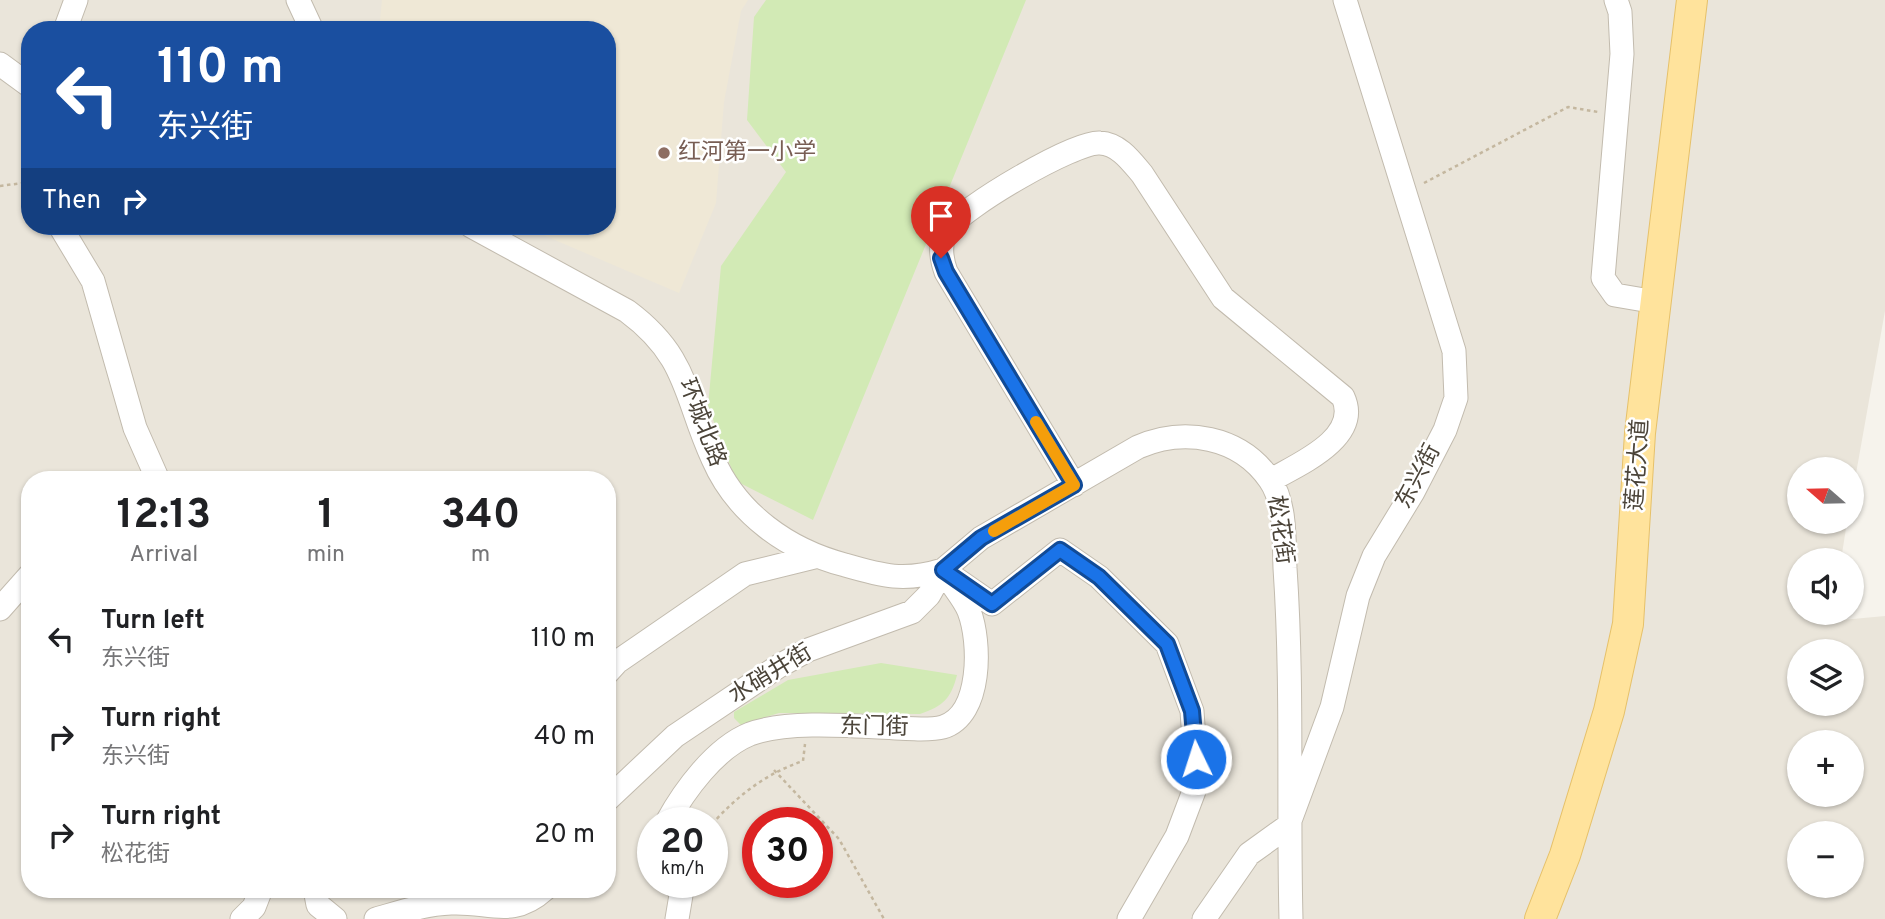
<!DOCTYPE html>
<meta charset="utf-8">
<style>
:root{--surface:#fff;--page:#f6f6f6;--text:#202124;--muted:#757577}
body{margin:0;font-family:Overpass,"Noto Sans SC",sans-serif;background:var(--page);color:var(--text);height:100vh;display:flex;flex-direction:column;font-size:26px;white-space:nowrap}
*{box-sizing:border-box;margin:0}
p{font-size:23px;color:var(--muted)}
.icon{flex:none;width:38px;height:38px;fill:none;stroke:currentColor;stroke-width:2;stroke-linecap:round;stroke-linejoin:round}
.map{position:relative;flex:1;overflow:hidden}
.panel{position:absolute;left:21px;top:471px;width:595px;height:427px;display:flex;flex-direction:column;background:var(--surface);border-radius:28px;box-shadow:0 2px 5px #0004}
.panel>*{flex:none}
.hud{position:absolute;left:21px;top:21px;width:595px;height:214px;border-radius:28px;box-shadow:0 2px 5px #0004;background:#1a4fa0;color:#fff;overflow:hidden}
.needle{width:46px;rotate:290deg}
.controls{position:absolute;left:1787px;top:457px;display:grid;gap:14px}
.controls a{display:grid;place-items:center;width:77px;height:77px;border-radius:50%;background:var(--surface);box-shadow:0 2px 5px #0004;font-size:35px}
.speed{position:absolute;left:637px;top:807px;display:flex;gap:14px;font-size:35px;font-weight:700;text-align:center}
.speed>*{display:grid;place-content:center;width:91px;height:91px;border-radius:50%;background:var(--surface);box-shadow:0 2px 5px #0004;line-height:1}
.speed small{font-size:18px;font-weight:400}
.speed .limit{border:10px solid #d22;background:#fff;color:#111}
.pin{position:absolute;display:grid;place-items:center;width:60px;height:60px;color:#fff;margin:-72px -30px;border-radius:50% 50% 50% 0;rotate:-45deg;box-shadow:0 0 7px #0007}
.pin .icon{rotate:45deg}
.me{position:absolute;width:77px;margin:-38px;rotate:356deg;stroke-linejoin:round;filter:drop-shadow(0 0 5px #0008)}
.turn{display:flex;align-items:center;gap:24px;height:147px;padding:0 21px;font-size:32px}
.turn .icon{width:91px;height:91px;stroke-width:2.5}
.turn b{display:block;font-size:49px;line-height:60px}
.then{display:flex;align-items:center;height:66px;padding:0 21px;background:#0003;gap:14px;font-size:26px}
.eta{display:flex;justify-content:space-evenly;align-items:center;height:119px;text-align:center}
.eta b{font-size:42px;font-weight:700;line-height:49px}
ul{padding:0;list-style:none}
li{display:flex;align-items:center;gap:21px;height:98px;padding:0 21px}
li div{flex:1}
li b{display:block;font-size:26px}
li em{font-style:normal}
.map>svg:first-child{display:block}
.residential{fill:#eae5da;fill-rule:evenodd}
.education{fill:#efe8d6}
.green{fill:#d2eab5}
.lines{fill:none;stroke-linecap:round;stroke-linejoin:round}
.minor-casing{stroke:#c2bbae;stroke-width:25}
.major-casing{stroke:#e6c16a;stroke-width:32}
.path{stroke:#c4b79f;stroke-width:2.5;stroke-dasharray:3.5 3.5;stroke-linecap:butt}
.minor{stroke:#fff;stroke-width:23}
.major{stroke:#ffe39c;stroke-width:30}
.route-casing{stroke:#114b97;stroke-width:18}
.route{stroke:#1a73e8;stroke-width:12}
.slow{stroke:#f59e0b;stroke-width:12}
.education-dot{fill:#8d6e63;stroke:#fff;stroke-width:2.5}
.labels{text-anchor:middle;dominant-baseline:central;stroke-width:5;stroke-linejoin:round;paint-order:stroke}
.education-label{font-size:23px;fill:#785e54;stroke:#fff;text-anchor:start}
.street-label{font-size:23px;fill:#4b4439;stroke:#fff}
</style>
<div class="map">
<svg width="1885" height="919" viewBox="0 0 1885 919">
<rect width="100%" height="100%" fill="#f6f3ec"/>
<path class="residential" d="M 0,0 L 1885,0 L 1885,311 L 1852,496 L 1852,469 L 1799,469 L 1799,522 L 1847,522 L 1841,560 L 1799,560 L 1799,612 L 1832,613 L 1831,621 L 1885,616 L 1885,919 L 0,919 ZM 30,30 L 607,30 L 607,226 L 30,226 ZM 30,480 L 607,480 L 607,889 L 30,889 ZM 1799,651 L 1852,651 L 1852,704 L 1799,704 ZM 1799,742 L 1852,742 L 1852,794 L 1799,794 ZM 653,822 L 712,822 L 712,882 L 653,882 ZM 758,822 L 817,822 L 817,882 L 758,882 ZM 1799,833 L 1852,833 L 1852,886 L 1799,886 Z"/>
<path class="education" d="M 382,0 L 748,0 L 741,11 L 724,102 L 716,203 L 679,293 L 522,226 L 607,226 L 607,30 L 379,30 Z"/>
<path class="green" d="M 766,0 L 1026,0 L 813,520 L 736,481 L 708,406 L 721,266 L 786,172 L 747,120 L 754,17 Z
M 881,663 L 957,675 C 951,699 943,706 920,714 L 779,713 L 741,725 L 734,718 L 734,712 L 788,680 Z"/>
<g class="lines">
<defs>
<path id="minor" d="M 298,0 L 312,30
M 1616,0 L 1620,12 L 1622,54 L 1603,278 L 1615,295 L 1656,302
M 65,30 L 76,0
M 0,64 L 30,86
M 60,226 L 93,281 L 135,428 L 158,480
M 471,226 L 627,311 C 689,357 684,396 713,459 C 737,514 788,550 845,565 C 883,576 904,582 943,570
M 1074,485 L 946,272 C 941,258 939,243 947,230 C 961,208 1075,141 1100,143 C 1119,144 1131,161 1142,174 L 1223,298 L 1343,397 C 1362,438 1297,465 1271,480
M 943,570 L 992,604 L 1060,550 L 1099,577 L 1167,644 L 1192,711 L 1197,783 L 1177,836 L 1129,919
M 0,609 L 30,575
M 607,673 L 617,662 L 745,574 L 814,557
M 607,800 L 675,736 L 779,666 L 808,650 L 912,612 L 929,595 L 943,570 L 981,538 L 1138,447 C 1184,427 1240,436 1270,480 C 1286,503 1284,542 1285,568 C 1293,685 1288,802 1291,919
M 667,822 C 684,791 715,748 750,734 C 793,718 873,728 921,729 C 928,729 936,729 943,727 C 982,715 981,642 969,611 C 964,599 955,589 948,578
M 675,882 L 681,895 L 677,919
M 315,889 L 318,905 L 335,919
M 242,919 L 254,907 L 261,889
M 376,919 C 401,912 425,904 451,903 C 490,901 512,919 545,889
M 1204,919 L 1249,854 L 1288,826 L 1332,707 L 1358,596 L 1374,556 L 1413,492 L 1445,430 L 1456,398 L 1454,351 L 1345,0"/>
<path id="major" d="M 1540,919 L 1565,855 L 1609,711 L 1628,624 L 1640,433 L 1692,0"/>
</defs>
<use href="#minor" class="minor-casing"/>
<use href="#major" class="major-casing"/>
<path class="path" d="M 1424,183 L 1568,107 L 1598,112
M 0,186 L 30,182
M 774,770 L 839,839 L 884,919
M 712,824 C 738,795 767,773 803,761 L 805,744"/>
<use href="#minor" class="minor"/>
<use href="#major" class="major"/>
</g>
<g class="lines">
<defs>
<path id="route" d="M 941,258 L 946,272 L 1074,485 L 981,538 L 943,570 L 992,604 L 1060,550 L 1099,577 L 1167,644 L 1192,711 L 1196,759"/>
</defs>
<use href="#route" class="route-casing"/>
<use href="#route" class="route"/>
<path class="slow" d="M 994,531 L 1074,485 L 1036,422"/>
</g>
<circle class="education-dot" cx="664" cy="153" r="7"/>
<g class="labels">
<g class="education-label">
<text x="678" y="153">红河第一小学</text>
</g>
<g class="street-label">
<text transform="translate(701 423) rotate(69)">环城北路</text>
<text transform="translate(1639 465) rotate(-86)">莲花大道</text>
<text transform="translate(1419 477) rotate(-62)">东兴街</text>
<text transform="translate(1279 530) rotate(82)">松花街</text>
<text transform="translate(771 675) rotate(-31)">水硝井街</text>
<text transform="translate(874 728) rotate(1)">东门街</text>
</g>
</g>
</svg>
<div class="controls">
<a><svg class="needle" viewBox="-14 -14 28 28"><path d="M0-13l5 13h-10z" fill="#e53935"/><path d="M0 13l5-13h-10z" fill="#757577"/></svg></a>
<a><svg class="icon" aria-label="sound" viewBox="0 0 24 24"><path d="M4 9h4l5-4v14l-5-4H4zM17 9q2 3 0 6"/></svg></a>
<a><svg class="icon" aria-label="layers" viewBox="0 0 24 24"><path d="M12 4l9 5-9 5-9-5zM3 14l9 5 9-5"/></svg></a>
<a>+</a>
<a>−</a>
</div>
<div class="speed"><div>20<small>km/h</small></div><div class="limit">30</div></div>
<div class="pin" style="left:941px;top:258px;background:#d93025"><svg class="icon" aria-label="arrive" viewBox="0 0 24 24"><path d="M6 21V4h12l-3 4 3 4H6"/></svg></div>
<svg class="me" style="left:1196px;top:759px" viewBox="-20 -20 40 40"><circle r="17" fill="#1a73e8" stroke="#fff" stroke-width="3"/><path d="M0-11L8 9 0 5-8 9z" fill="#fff"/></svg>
<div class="hud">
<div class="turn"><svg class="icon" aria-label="left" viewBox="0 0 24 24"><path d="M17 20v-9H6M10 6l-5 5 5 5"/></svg><div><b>110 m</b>东兴街</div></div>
<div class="then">Then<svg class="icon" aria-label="right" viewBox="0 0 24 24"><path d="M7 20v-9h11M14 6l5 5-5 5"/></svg></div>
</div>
<section class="panel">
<div class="eta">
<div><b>12:13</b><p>Arrival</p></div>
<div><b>1</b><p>min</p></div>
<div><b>340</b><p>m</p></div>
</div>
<ul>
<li><svg class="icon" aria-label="left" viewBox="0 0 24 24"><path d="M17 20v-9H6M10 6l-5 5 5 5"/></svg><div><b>Turn left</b><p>东兴街</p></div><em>110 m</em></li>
<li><svg class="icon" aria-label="right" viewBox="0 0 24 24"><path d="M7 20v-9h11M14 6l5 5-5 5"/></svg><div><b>Turn right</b><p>东兴街</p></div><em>40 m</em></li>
<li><svg class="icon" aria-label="right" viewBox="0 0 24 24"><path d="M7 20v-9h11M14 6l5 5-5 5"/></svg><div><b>Turn right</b><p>松花街</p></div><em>20 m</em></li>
</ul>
</section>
</div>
